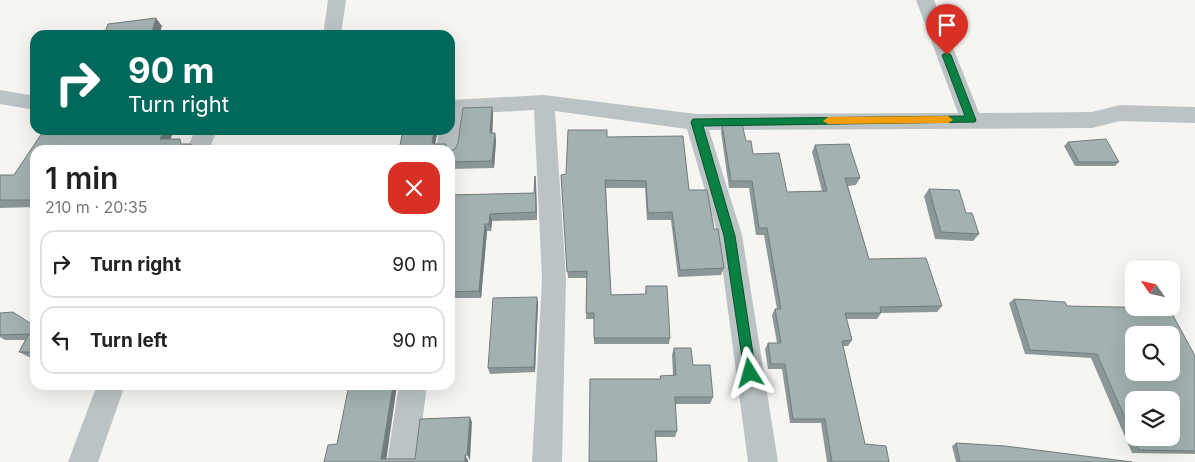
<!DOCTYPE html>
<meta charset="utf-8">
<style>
:root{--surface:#fff;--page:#f6f6f6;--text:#222;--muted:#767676;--line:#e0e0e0}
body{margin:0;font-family:Inter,sans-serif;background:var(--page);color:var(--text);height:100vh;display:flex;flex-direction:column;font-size:19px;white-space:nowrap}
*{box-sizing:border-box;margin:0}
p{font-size:16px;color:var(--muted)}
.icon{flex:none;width:28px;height:28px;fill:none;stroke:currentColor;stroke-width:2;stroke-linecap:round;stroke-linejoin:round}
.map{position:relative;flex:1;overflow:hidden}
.side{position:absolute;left:30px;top:145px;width:425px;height:245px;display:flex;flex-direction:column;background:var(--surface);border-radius:15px;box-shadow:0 5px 20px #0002}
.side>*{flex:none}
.banner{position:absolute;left:30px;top:30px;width:425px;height:105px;border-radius:15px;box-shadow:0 5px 20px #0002;background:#00695c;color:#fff;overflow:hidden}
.needle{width:32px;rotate:304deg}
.buttons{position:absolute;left:1125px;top:261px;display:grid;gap:10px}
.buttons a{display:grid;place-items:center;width:55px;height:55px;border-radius:10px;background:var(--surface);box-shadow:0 5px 20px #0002;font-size:25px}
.pin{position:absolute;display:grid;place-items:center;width:42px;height:42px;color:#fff;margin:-51px -21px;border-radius:50% 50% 50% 0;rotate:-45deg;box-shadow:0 0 5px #0007}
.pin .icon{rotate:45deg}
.me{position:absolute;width:55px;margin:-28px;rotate:352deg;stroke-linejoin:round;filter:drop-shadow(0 0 4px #0008)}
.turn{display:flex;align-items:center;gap:18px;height:105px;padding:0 15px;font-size:22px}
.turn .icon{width:65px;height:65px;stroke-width:2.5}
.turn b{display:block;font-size:35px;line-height:42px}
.round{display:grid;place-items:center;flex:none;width:52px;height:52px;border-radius:15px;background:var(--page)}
.overview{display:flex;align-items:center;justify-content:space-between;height:85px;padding:0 15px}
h1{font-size:30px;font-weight:600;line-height:38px}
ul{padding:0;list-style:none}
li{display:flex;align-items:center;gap:15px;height:68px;margin:0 10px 8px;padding:0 5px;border:2px solid var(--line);border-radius:15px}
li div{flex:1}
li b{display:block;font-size:19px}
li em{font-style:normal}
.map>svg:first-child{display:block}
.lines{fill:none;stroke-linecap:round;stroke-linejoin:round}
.street{fill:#bcc3c5;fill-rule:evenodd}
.wall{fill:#8c9898}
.shaded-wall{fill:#727c7c}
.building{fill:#a3b1b1;stroke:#727c7c;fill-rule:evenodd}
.route{fill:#0b8043;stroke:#07532c}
.slow{fill:#f59e0b}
</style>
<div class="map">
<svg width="1195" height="462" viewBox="0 0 1195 462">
<rect width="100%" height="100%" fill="#f6f5f2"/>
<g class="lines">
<path class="street" d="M 328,0 L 346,0 L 341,35 L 323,35 Z
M 916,0 L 934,0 L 979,113 L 1092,112 L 1120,105 L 1195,107 L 1195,123 L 1120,121 L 1092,128 L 709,130 L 742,235 L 778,462 L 748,462 L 718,235 L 687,129 L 555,111 L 566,279 L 562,462 L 532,462 L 542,279 L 534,110 L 463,114 L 458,150 L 455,156 L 450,157 L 450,150 L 436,150 L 439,130 L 450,130 L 450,100 L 544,95 L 696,114 L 958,113 Z
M 0,90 L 35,96 L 35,110 L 0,104 Z
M 195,130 L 217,130 L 209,150 L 187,150 Z
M 97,385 L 125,385 L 98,462 L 68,462 Z
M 399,385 L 427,385 L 417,462 L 387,462 Z"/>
</g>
<path class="wall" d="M 492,107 L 493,115 L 492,133 L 495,133 L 496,141 L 494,168 L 450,169 L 450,151 L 455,149 Z
M 722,124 L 746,141 L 753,154 L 787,192 L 822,191 L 812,152 L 815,145 L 860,178 L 856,185 L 848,186 L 869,259 L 942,306 L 937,312 L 881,313 L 877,319 L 847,319 L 852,340 L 848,346 L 843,346 L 865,444 L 889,462 L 827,462 L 821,423 L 790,423 L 782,369 L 768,369 L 765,349 L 768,343 L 777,343 L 772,315 L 775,309 L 777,309 L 764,235 L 756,235 L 749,188 L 729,188 L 721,132 Z
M 44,130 L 174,130 L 170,139 L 35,150 L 35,207 L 0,208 L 0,175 L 14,175 Z
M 607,137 L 689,190 L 714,229 L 724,268 L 721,275 L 678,277 L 671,220 L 647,220 L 645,188 L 606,188 L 611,295 L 645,294 L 646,286 L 670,338 L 669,344 L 594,344 L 594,319 L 586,319 L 587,278 L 568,278 L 561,175 L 566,174 Z
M 1068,142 L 1119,162 L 1115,166 L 1075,166 L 1064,146 Z
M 536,183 L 537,220 L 492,221 L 491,231 L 487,231 L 481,298 L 450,298 L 450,195 L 534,193 Z
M 929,189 L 966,213 L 979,234 L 973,241 L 935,239 L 924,196 Z
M 1014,299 L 1067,306 L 1195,356 L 1195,454 L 1132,453 L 1091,358 L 1025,354 L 1009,303 Z
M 538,303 L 535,372 L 490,374 L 488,368 Z
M 0,313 L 33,325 L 35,322 L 35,357 L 29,357 L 19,352 L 25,340 L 5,340 L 0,337 Z
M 674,348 L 693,365 L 713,397 L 710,404 L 675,404 L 677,431 L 675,437 L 656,437 L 590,379 L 660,379 L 660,376 L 673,375 L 672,355 Z
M 956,443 L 1132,462 L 956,462 L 952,446 Z"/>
<path class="shaded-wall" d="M 156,18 L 162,26 L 159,35 L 151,35 Z
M 492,107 L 493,115 L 492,141 L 490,133 Z
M 165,130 L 174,130 L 167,147 L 160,139 Z
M 434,130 L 438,130 L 434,150 L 432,142 Z
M 495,133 L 496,141 L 494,168 L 492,161 Z
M 191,144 L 195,150 L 188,150 Z
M 535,176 L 536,183 L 537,220 L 536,212 Z
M 490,214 L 492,221 L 491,231 L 489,224 Z
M 485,224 L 487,231 L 481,298 L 479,291 Z
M 537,297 L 538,303 L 535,372 L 534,367 Z
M 393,385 L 397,385 L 386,462 L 381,459 Z
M 470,417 L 472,422 L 470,460 L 467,455 Z
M 465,455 L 468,460 L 468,462 L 465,462 Z"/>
<path class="building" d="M 156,18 L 151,35 L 104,35 L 108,24 Z
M 492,107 L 490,133 L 495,133 L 492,161 L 450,162 L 450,151 L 455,149 L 458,143 L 463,108 Z
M 722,124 L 742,124 L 746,141 L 751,141 L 753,154 L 779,153 L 787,192 L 827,191 L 815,145 L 849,144 L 860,178 L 845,178 L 869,259 L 926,258 L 942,306 L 880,307 L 881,313 L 845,313 L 852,340 L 842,341 L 865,444 L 886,446 L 889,462 L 832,462 L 825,419 L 793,419 L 785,364 L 771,364 L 768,343 L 781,343 L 775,309 L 781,309 L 767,228 L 759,228 L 752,181 L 731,181 Z
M 44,130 L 165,130 L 160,139 L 180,139 L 181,144 L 191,144 L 188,150 L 35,150 L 35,200 L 0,200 L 0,175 L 14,175 Z
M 403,130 L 434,130 L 432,142 L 434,144 L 446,144 L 446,150 L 399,150 Z
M 568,130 L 607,130 L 607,137 L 683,136 L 689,190 L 707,190 L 714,229 L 718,229 L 724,268 L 680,270 L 672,212 L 648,213 L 646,181 L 605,180 L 611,295 L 646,294 L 646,286 L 667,286 L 670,338 L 594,338 L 594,313 L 586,313 L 587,271 L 567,272 L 561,175 L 566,174 Z
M 1106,139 L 1119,162 L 1079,162 L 1068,142 Z
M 535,176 L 536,212 L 490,214 L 489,224 L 485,224 L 479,291 L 450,292 L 450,195 L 534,193 Z
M 929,189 L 959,190 L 966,213 L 972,213 L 979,234 L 941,232 Z
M 537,297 L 534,367 L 488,368 L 493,298 Z
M 1014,299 L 1065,302 L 1067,306 L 1169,308 L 1195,356 L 1195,451 L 1139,450 L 1097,354 L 1030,350 ZM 1134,335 L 1171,335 L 1171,372 L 1134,372 ZM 1134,400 L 1171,400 L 1171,438 L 1134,438 Z
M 13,312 L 33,325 L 35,322 L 35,352 L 19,352 L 29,334 L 0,335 L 0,313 Z
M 674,348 L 691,348 L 693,365 L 710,365 L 713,397 L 675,397 L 677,431 L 655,431 L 657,462 L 589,462 L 590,379 L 661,379 L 660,376 L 676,375 Z
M 349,385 L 393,385 L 381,459 L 415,459 L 420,419 L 470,417 L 467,455 L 465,455 L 465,462 L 324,462 L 328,445 L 337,444 Z
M 956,443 L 1005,446 L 1132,462 L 960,462 Z"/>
<path class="route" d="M 947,52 L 951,55 L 976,120 L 975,122 L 703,126 L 735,236 L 756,373 L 754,378 L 750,380 L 745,378 L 724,236 L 691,122 L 693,119 L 965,116 L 942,55 Z"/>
<path class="slow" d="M 948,116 L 953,120 L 948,123 L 828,124 L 823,121 L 828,117 Z"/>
</svg>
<div class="buttons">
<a><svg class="needle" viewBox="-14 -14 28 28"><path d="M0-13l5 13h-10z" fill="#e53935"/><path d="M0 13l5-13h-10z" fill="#767676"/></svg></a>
<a><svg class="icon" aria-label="search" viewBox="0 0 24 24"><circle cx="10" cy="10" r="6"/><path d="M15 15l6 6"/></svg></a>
<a><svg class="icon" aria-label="layers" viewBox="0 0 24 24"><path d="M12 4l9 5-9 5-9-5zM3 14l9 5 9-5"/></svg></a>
</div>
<div class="pin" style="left:947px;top:55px;background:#d93025"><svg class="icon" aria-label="arrive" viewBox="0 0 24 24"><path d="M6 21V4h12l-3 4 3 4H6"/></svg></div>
<svg class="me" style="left:750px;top:373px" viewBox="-20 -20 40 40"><path d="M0-17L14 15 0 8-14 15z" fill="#0b8043" stroke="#fff" stroke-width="4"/></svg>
<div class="banner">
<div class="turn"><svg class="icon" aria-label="right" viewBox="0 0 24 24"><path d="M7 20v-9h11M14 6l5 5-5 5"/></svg><div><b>90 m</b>Turn right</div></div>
</div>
<section class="side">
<div class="overview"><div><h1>1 min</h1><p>210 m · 20:35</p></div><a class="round" style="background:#d93025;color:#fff"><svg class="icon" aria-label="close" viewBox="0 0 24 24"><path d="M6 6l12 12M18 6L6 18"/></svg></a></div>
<ul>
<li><svg class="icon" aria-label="right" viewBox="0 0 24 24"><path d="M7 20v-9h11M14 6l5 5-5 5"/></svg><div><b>Turn right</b></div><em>90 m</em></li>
<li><svg class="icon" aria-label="left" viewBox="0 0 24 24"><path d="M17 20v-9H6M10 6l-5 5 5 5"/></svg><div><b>Turn left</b></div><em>90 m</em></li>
</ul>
</section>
</div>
